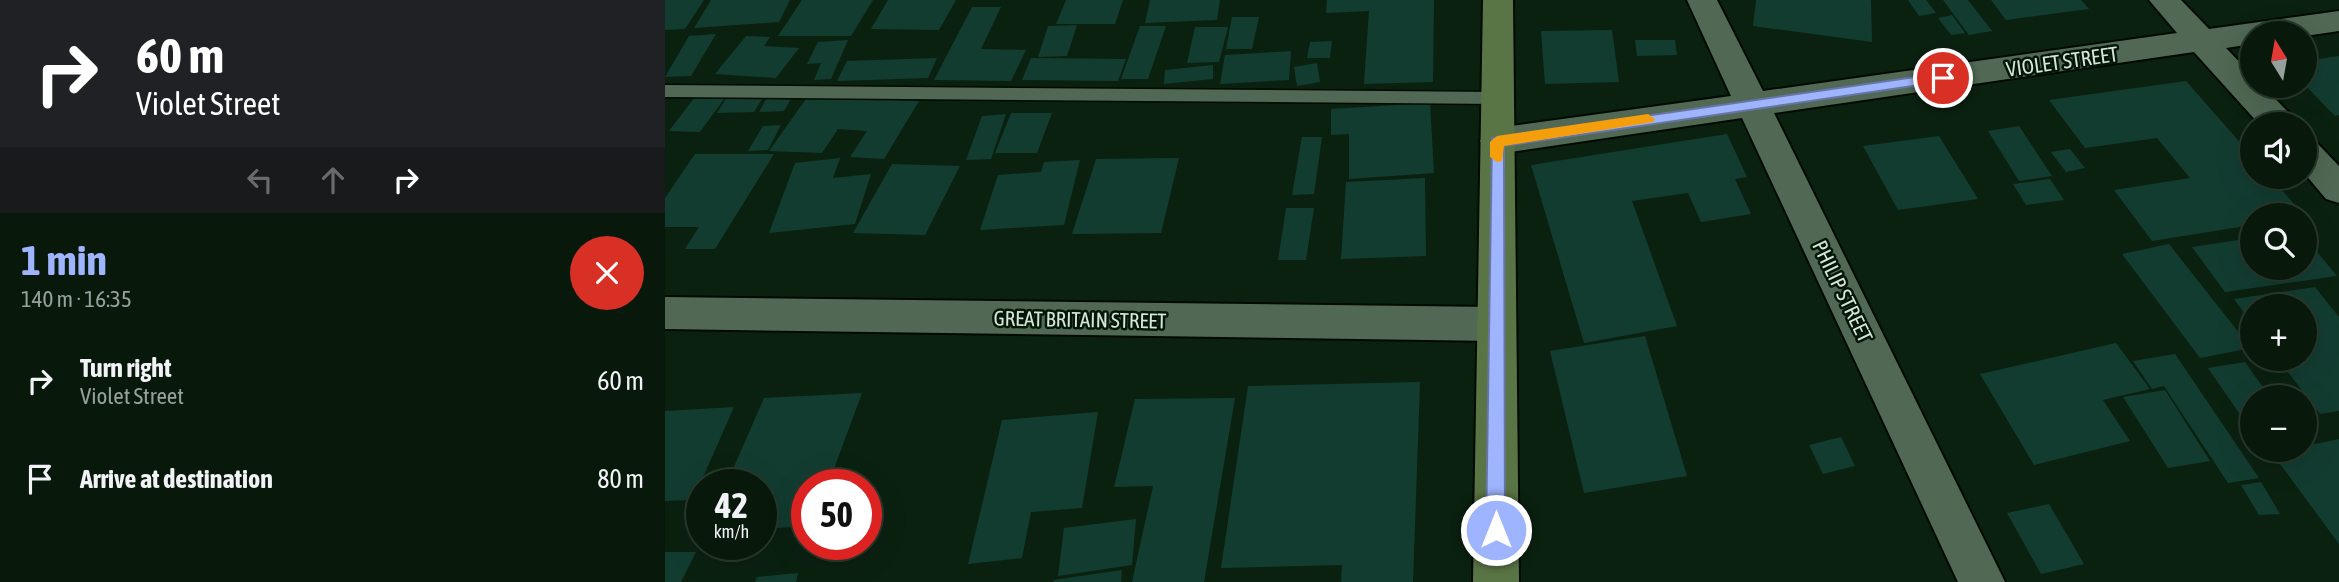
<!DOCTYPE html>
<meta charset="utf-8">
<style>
:root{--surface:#08190c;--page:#112215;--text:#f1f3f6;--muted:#98a09d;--line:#29382d;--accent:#9eb4fd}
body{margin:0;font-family:"Asap Condensed",sans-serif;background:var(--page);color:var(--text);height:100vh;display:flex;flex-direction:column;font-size:26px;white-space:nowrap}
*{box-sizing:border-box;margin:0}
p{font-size:23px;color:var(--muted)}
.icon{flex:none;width:38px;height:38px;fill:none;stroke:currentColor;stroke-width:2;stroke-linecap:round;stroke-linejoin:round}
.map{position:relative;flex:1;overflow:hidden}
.drawer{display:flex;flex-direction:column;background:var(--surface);width:665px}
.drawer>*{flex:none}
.hud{background:#202124;color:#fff;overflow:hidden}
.needle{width:46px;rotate:349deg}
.tools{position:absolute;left:1575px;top:21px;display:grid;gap:14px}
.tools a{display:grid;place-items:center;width:77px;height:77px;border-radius:50%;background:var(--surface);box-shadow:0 7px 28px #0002,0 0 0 2px var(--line);font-size:35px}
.speed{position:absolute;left:21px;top:469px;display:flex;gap:14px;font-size:35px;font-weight:700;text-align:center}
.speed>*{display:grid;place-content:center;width:91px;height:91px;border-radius:50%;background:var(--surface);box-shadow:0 7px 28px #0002,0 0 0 2px var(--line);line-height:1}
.speed small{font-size:18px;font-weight:400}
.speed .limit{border:10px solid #d22;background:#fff;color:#111}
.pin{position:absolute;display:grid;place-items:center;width:60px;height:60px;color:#fff;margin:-30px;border:4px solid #fff;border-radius:50%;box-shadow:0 2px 7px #0007}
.me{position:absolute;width:77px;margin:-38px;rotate:0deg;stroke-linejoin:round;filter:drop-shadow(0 0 5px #0008)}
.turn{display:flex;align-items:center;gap:24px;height:147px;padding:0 21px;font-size:32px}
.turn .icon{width:91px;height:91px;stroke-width:2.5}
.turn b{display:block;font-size:49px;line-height:60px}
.lanes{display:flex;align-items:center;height:66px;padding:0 21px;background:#0003;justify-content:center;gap:35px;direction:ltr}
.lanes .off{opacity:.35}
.round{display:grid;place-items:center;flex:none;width:74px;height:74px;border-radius:37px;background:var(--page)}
.summary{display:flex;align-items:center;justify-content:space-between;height:119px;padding:0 21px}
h1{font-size:42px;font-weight:700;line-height:52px;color:var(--accent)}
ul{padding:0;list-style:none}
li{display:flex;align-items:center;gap:21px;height:98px;padding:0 21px}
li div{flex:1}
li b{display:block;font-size:26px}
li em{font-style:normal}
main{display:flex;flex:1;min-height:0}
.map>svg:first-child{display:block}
.building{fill:#133c31}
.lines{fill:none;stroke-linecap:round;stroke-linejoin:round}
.service-casing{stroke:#000a01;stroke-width:3}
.minor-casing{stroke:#000a01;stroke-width:4}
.secondary-casing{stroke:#000a01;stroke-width:4}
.service{fill:#506854;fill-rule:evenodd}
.minor{fill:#506854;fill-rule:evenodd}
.secondary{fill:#5a7545;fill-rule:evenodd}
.route{fill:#9eb4fd;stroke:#6775a4;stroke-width:2}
.slow{fill:#f59e0b}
.labels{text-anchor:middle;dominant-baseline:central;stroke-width:5;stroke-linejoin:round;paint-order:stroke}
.street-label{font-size:21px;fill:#d8e5d9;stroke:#031707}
</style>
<main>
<section class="drawer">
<div class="hud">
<div class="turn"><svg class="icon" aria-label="right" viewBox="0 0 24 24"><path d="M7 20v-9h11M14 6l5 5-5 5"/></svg><div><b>60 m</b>Violet Street</div></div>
<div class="lanes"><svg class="icon off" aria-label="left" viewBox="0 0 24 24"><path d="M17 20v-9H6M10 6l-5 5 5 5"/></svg><svg class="icon off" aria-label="ahead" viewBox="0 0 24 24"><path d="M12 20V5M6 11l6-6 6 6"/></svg><svg class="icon" aria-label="right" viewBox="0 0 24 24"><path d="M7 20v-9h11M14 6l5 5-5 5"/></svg></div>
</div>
<div class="summary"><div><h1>1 min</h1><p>140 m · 16:35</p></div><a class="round" style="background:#d93025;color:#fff"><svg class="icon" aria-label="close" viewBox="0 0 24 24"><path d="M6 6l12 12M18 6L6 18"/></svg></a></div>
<ul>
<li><svg class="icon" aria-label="right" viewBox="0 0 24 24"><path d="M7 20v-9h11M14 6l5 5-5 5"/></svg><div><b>Turn right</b><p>Violet Street</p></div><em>60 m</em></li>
<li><svg class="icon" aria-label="arrive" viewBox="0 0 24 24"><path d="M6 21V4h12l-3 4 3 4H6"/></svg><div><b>Arrive at destination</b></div><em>80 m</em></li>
</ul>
</section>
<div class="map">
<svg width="1674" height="582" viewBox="0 0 1674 582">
<rect width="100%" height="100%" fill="#0b2110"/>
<path class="building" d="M 0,0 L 39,0 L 20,29 L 0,30 Z
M 46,0 L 125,0 L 114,22 L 29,28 Z
M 137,0 L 208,0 L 186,36 L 113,36 Z
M 223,0 L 291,0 L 274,30 L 206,29 Z
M 401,0 L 458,0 L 450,24 L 391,24 Z
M 485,0 L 555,0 L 552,20 L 480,23 Z
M 662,0 L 769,0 L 768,82 L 699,84 L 704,11 L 661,13 Z
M 1091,0 L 1206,0 L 1207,42 L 1088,26 Z
M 1243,0 L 1261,0 L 1271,13 L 1254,16 Z
M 1278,0 L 1303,0 L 1327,31 L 1304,35 Z
M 1326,0 L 1416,0 L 1424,9 L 1341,20 Z
M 307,7 L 336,7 L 316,49 L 361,50 L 346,81 L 269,80 Z
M 1287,15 L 1300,33 L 1286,35 L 1273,18 Z
M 567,17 L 594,17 L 587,49 L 561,49 Z
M 412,25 L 402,56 L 373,57 L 383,26 Z
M 475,26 L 501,26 L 483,79 L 456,79 Z
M 530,27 L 563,27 L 554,62 L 522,63 Z
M 947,30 L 954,82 L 880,84 L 876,31 Z
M 51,34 L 26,76 L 0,77 L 24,36 Z
M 81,36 L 105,37 L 99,46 L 134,48 L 111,78 L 50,74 Z
M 183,40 L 166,79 L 149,80 L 156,63 L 142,64 L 153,42 Z
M 970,40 L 1010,40 L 1012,55 L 972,56 Z
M 667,41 L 665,58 L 642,58 L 645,42 Z
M 626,51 L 624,80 L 555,84 L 560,55 Z
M 1674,56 L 1674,115 L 1670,116 L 1640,85 L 1640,61 Z
M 272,58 L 263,78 L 172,81 L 182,61 Z
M 366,58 L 370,58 L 461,59 L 453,81 L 357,80 Z
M 652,63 L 655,82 L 632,86 L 629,67 Z
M 548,65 L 548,79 L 499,84 L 500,70 Z
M 1521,81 L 1587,156 L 1587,177 L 1605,177 L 1639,215 L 1587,215 L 1587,225 L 1487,241 L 1449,190 L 1525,178 L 1492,138 L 1420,148 L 1384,100 Z
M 99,96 L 89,112 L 52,113 L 62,97 Z
M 143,96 L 254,101 L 219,159 L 185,157 L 202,131 L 173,129 L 157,153 L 104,151 Z
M 127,97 L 119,111 L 94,112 L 101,99 Z
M 29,98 L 59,99 L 35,132 L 4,131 Z
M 765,103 L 769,173 L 684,179 L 684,134 L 666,135 L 666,109 Z
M 346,113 L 387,113 L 372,153 L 330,153 Z
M 341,114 L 326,159 L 301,160 L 317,116 Z
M 116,125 L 103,150 L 83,151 L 98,126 Z
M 1354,126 L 1387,176 L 1354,181 L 1323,131 Z
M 1062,134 L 1082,177 L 1070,179 L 1086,214 L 1036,222 L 1023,193 L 967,201 L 1012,326 L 919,343 L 866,165 Z
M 1274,136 L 1313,199 L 1233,210 L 1198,146 Z
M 637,137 L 657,137 L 649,194 L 627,195 Z
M 1405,149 L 1420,168 L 1401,172 L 1386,152 Z
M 30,154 L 109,154 L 50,249 L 20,249 L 34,227 L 0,227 L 0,198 Z
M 175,158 L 168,178 L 206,174 L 190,224 L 104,233 L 130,163 Z
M 514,158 L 496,233 L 407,234 L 431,159 Z
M 415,160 L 399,225 L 315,230 L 333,175 L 376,172 L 379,162 Z
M 227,164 L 295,166 L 260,235 L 188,233 Z
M 760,178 L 761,256 L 676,259 L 681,182 Z
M 1385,179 L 1399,200 L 1361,205 L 1348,184 Z
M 621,208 L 649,208 L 641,260 L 613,260 Z
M 1640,237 L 1672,276 L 1560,292 L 1527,247 L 1587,238 L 1587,268 L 1640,268 Z
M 1504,244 L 1586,348 L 1535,358 L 1457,254 Z
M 1650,287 L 1674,317 L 1674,411 L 1655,414 L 1613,359 L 1640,359 L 1640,306 L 1587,306 L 1587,324 L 1569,299 Z
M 980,336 L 1022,476 L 919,493 L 885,351 Z
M 1451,343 L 1485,389 L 1438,400 L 1465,441 L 1369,465 L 1315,374 Z
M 1510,354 L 1594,478 L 1563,483 L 1499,386 L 1487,389 L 1468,361 Z
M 1580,362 L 1605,397 L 1587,397 L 1587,432 L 1543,368 Z
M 755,382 L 748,582 L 676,582 L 677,565 L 556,568 L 583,386 Z
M 1500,390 L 1545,461 L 1503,468 L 1458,397 Z
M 197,393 L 163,485 L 142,485 L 142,526 L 96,529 L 96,485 L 61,485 L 99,398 Z
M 570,398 L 539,582 L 467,582 L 488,486 L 449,487 L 470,399 Z
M 69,407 L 28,500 L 0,501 L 0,411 Z
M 433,412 L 417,508 L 366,512 L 357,558 L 303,564 L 337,420 Z
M 1176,437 L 1190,466 L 1158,474 L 1144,445 Z
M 1674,439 L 1674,544 L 1607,453 L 1640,450 L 1640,446 Z
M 1596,482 L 1615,514 L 1594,515 L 1576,485 Z
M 1384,504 L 1419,564 L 1376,574 L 1342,513 Z
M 471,519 L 467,565 L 393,576 L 399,528 Z
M 0,552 L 31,552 L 16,582 L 0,582 Z
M 457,570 L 456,582 L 389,582 L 388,580 Z
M 133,573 L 131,582 L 90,582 L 92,577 Z"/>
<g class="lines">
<defs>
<path id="service" d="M 0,85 L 834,92 L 840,93 L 843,98 L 840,103 L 834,104 L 0,97 Z"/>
<path id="minor" d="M 1022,0 L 1052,0 L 1098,91 L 1512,33 L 1484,0 L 1516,0 L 1544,29 L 1674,11 L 1674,31 L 1640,36 L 1640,33 L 1587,33 L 1587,44 L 1561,48 L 1587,75 L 1587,86 L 1598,86 L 1626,115 L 1631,124 L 1594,124 L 1529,52 L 1109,113 L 1340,582 L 1293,582 L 1077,118 L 832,154 L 820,150 L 815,141 L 820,132 L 832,128 L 1066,96 Z
M 1640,139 L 1652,143 L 1674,166 L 1674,203 L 1661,199 L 1640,174 Z
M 0,297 L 830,307 L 844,312 L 850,324 L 844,336 L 830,341 L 0,329 Z"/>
<path id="secondary" d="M 818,0 L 848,0 L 854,582 L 808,582 Z"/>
</defs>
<use href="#service" class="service-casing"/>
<use href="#minor" class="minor-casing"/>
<use href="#secondary" class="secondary-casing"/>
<use href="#service" class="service"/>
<use href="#minor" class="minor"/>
<use href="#secondary" class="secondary"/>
</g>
<path class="route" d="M 1278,73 L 1284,78 L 1282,81 L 839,146 L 840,530 L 837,537 L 831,540 L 824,537 L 821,530 L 827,138 Z"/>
<path class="slow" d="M 983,114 L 990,119 L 988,122 L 839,146 L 837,161 L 832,162 L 825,157 L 825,142 L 832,136 Z"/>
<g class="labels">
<g class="street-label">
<text transform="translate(1397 61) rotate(-8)">VIOLET STREET</text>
<text transform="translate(1178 291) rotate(64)">PHILIP STREET</text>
<text transform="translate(415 319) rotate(1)">GREAT BRITAIN STREET</text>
</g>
</g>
</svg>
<div class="tools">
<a><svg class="needle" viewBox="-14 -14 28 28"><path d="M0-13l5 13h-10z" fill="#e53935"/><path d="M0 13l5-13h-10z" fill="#98a09d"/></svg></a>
<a><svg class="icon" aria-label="sound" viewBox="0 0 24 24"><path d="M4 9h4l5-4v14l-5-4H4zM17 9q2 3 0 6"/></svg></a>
<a><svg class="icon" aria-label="search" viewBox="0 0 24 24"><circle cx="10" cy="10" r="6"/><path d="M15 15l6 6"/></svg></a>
<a>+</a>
<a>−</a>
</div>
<div class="speed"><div>42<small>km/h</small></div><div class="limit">50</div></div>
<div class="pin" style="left:1278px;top:78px;background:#d93025"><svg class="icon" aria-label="arrive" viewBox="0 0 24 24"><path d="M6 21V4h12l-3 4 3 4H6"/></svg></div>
<svg class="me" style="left:831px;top:530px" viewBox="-20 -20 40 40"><circle r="17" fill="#9eb4fd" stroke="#fff" stroke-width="3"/><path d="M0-11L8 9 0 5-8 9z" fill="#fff"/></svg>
</div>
</main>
